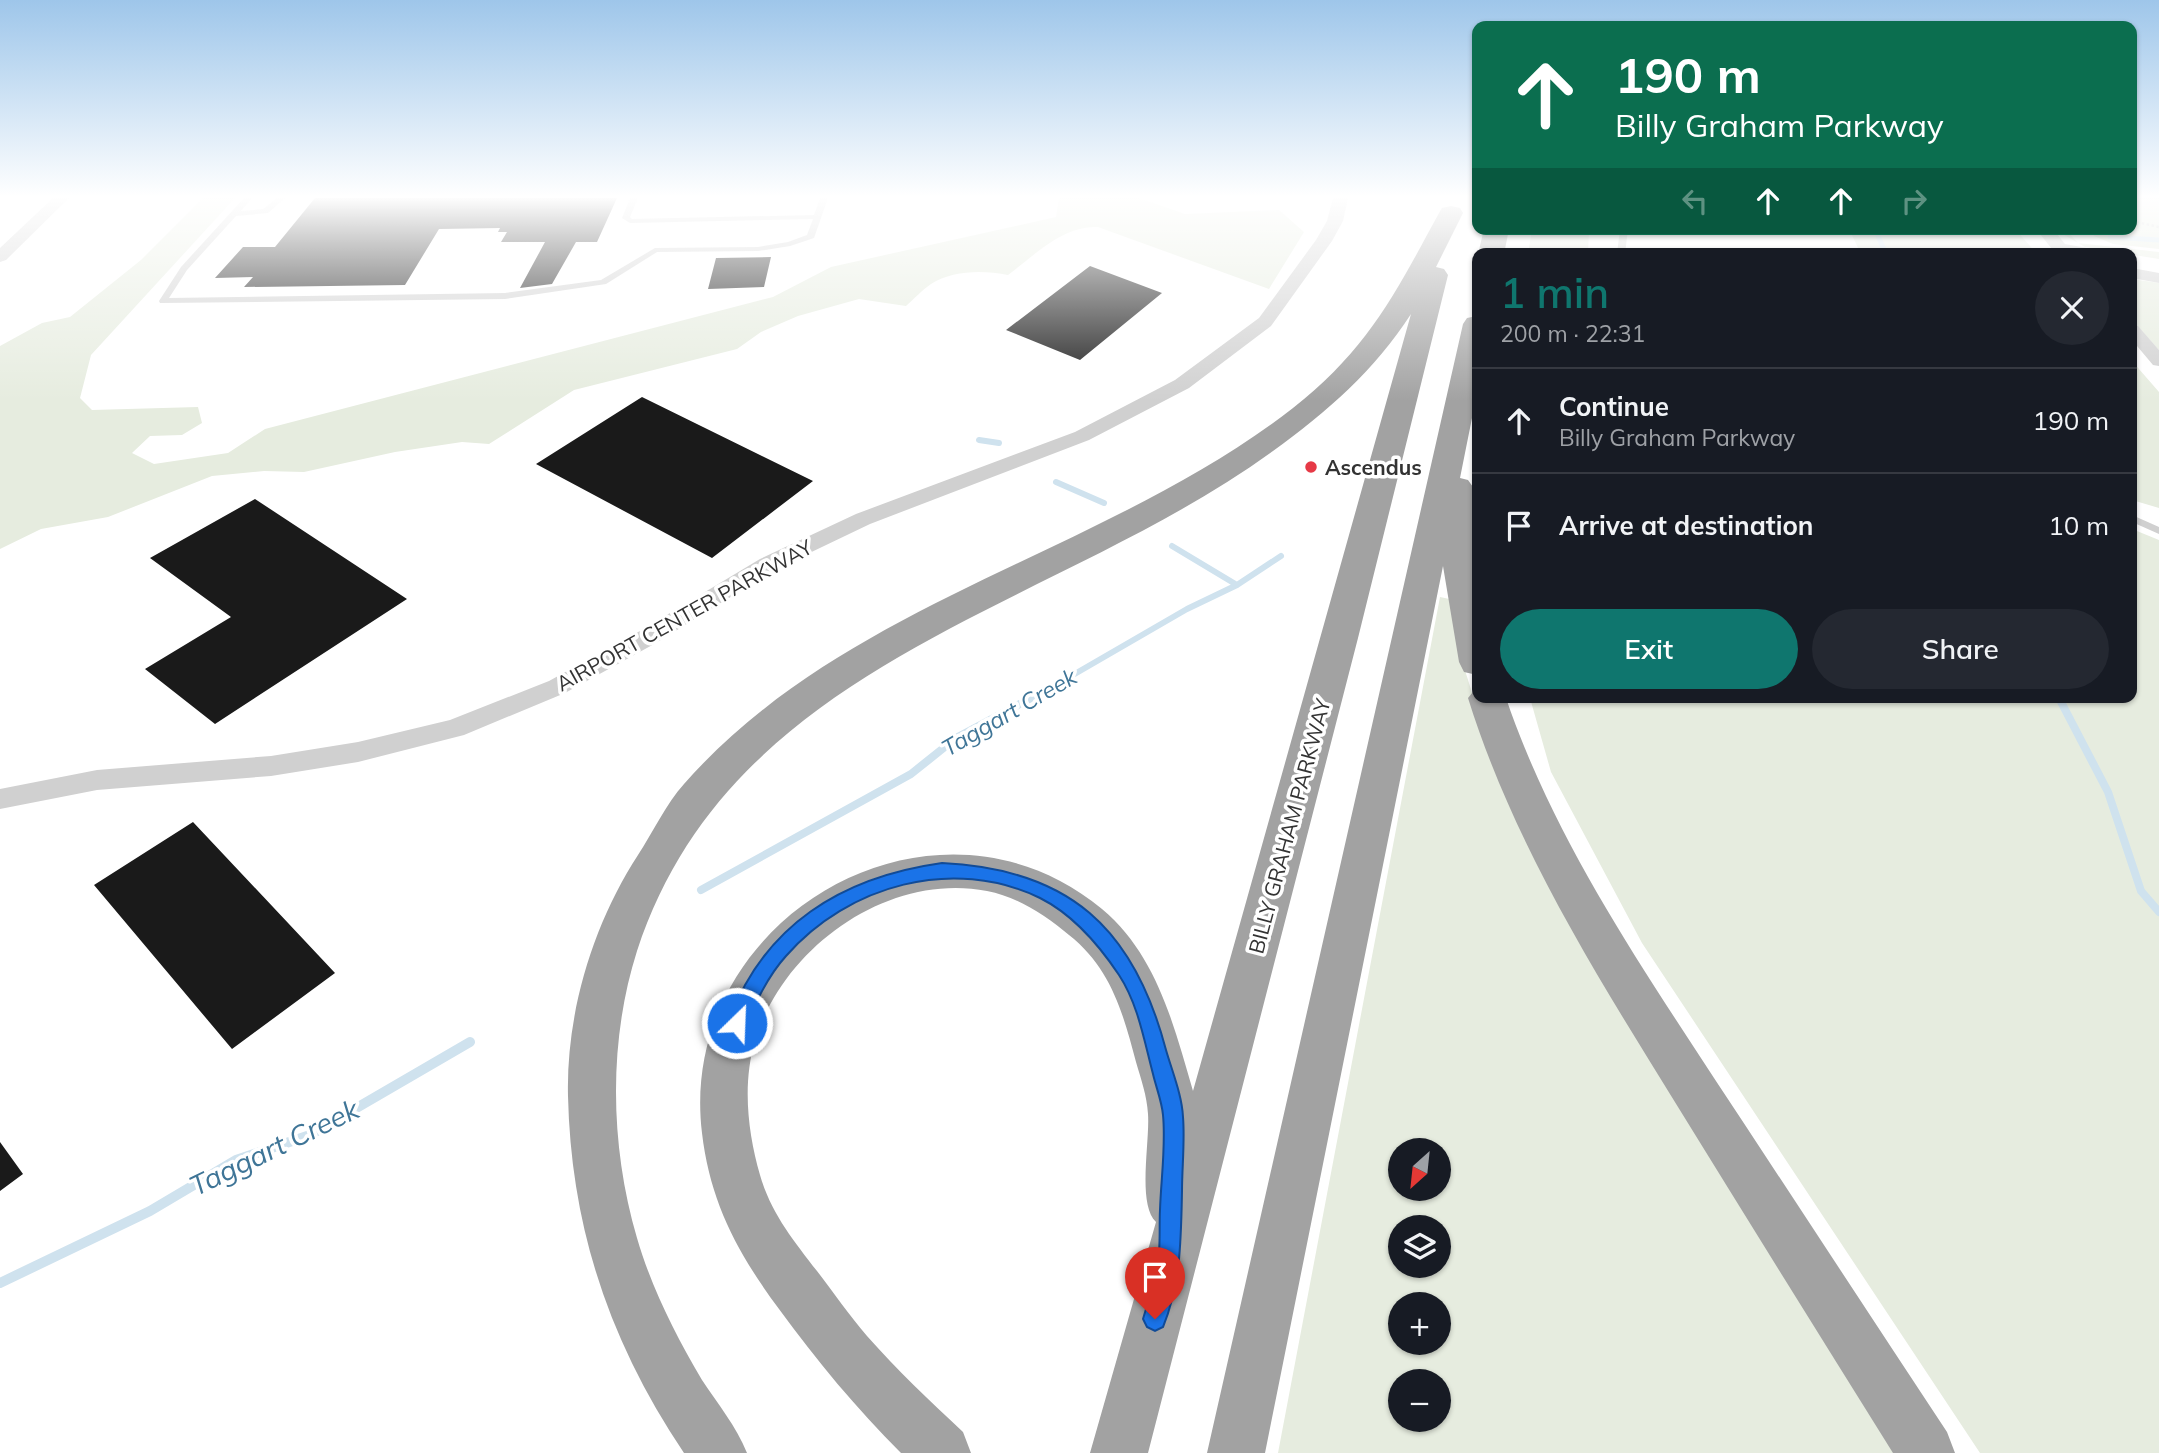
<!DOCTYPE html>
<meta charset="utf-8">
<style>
:root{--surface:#171b24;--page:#242831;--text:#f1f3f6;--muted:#9ea1a6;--line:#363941;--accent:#0f766e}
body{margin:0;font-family:Mulish,sans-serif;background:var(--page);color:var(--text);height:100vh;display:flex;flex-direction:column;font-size:26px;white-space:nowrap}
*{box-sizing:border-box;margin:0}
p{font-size:23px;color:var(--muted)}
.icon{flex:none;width:38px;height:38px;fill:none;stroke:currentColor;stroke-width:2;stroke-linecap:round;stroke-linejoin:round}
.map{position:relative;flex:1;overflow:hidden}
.drawer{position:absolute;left:1472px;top:248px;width:665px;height:455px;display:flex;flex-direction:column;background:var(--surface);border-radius:14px;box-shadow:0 2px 5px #0004}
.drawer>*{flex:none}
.top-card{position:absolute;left:1472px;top:21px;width:665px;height:214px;border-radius:14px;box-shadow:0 2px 5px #0004;background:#0b6e4f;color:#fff;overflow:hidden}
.needle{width:46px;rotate:207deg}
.controls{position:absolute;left:1388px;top:1138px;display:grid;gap:14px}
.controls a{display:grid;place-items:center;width:63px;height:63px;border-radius:50%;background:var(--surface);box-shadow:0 2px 5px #0004;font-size:35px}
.pin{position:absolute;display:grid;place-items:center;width:60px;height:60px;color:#fff;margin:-72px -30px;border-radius:50% 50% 50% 0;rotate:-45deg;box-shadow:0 0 7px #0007}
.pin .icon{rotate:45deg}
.me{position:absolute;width:77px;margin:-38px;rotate:24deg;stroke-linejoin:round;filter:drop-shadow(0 0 5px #0008)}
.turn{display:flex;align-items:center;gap:24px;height:147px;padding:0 28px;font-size:32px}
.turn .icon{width:91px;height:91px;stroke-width:2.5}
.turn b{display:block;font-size:49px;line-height:60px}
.lanes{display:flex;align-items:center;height:66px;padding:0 28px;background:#0003;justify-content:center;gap:35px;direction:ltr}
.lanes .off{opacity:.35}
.round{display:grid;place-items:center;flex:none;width:74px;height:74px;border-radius:37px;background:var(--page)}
.headline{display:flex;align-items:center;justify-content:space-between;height:119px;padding:0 28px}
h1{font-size:42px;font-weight:600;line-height:52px;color:var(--accent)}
.action{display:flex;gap:14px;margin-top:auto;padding:14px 28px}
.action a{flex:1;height:80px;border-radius:42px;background:var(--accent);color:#fff;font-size:28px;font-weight:600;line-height:80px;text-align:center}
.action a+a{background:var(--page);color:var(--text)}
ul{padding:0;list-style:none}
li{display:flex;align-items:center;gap:21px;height:105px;padding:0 28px;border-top:2px solid var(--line)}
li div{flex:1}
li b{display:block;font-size:26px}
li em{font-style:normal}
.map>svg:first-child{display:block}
.green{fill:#e6ecdf;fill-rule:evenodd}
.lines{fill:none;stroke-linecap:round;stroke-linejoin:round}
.stream-far3{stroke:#cfe2ee;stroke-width:5}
.stream-far2{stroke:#cfe2ee;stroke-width:6}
.stream-far1{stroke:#cfe2ee;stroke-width:8}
.stream{stroke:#cfe2ee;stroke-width:10}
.building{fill:#1a1a1a}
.path{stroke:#cdcdcd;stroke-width:2.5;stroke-dasharray:2.5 2.5;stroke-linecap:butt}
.service{fill:#d0d0d0;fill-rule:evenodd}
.minor{fill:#d0d0d0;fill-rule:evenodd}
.trunk{fill:#a2a2a2;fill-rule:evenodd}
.route{fill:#1a73e8;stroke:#114b97;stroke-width:2}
.poi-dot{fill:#e63946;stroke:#fff;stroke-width:2.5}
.labels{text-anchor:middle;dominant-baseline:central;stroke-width:7;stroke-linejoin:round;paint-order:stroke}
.poi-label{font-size:21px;font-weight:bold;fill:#333;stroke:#fff;text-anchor:start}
.street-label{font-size:21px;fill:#333;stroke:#fff}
.water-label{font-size:23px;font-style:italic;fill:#3f7597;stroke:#fff}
.near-water-label{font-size:28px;font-style:italic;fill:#3f7597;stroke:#fff}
</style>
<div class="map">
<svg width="2159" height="1453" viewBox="0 0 2159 1453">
<rect width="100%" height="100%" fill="#fff"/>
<path class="green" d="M 203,198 L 235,198 L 91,355 L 80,398 L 92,410 L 198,407 L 202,423 L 182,435 L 150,436 L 132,453 L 154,464 L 228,453 L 265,429 L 773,297 L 831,267 L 1056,217 L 1059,198 L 1139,198 L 1185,214 L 1279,210 L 1304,232 L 1269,289 L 1098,227 C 1063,225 1035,255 1008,275 C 984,270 952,270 931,284 C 922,290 914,299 906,306 L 859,299 L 798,316 L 761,332 L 737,349 L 574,390 L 489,444 L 462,442 L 395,452 L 304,472 L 264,471 L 212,476 L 108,517 L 41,529 L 0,549 L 0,346 L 42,323 L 70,317 L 141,260 Z
M 2132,198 L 2159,198 L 2159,249 L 2113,244 L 2094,236 L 2091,229 L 2132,229 Z
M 1532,229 L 1589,229 L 1588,254 L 1528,254 Z
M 1849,229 L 2015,229 L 2037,254 L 1861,254 Z
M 2054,229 L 2065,229 L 2078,243 L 2159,252 L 2159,259 L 2085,247 Z
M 2132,279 L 2159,283 L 2159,350 L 2132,320 Z
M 2132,361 L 2159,392 L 2159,508 L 2132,500 Z
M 2132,529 L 2159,540 L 2159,1453 L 1980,1453 L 1642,943 L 1551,772 L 1530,698 L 2132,698 Z
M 1440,597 L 1454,600 L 1464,667 L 1482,725 L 1908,1453 L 1278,1453 ZM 1400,1150 L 1438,1150 L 1438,1188 L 1400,1188 ZM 1400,1227 L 1438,1227 L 1438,1265 L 1400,1265 ZM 1400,1304 L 1438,1304 L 1438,1342 L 1400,1342 ZM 1400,1381 L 1438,1381 L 1438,1419 L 1400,1419 Z"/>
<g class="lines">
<path class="stream-far3" d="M 1875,229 L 1886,254
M 2110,237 L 2159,240"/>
<path class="stream-far2" d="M 979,440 L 999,443
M 1056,482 L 1104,503
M 1172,546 L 1237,585
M 1047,690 L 1187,609 L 1237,585 L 1281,556"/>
<path class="stream-far1" d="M 2059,698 L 2108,792 L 2141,891 L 2159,912
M 701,890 L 911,774 L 956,738 L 1050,688"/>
<path class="stream" d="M 0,1283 L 150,1211 L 236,1160 L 310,1135 L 470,1042"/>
</g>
<path class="building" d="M 315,198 L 617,198 L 597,242 L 576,242 L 552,284 L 520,288 L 545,242 L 501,242 L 507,232 L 498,232 L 500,228 L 439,229 L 405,285 L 244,287 L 253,277 L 215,278 L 243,247 L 275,247 Z
M 771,257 L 764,287 L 708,289 L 716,258 Z
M 1090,266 L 1162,293 L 1080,360 L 1006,330 Z
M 642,397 L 813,481 L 712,558 L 536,464 Z
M 255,499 L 407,599 L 215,724 L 145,669 L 231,617 L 150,558 Z
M 193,822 L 335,973 L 232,1049 L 94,885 Z
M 0,1142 L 23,1174 L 0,1191 Z"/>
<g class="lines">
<path class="path" d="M 2132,221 L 2159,227"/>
<path class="service" d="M 244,198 L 252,198 L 241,211 L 263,209 L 277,198 L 285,198 L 268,213 L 236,216 L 187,270 L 169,298 L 505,293 L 601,280 L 655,248 L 758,247 L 788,242 L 807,235 L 813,219 L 630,223 L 622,218 L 630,198 L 638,198 L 630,217 L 632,219 L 814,215 L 820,198 L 828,198 L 814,238 L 790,246 L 758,251 L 657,252 L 606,284 L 505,299 L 160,303 L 159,301 L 181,267 Z
M 1620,229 L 1628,229 L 1625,254 L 1617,254 Z
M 2132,515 L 2159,527 L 2159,534 L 2132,522 Z"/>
<path class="minor" d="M 53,198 L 69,198 L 6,260 L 0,262 L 0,248 Z
M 1333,198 L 1348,198 L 1343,221 L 1332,241 L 1271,326 L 1189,388 L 1089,440 L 870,524 L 776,569 L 656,643 L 565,693 L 464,735 L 358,762 L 271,776 L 97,790 L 0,809 L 0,789 L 97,770 L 271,756 L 358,742 L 450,720 L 549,681 L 640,631 L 760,559 L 856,514 L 1075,432 L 1175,380 L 1259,318 L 1316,240 L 1327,221 Z
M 2036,229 L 2053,229 L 2065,244 L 2103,251 L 2105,254 L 2056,254 Z
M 2132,268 L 2159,273 L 2159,283 L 2132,278 Z
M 2132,325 L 2138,326 L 2159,350 L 2159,366 L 2153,365 L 2132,340 Z"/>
<path class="trunk" d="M 1451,206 L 1460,208 L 1463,213 L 1436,267 L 1444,269 L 1448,275 L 1358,638 L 1148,1453 L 1090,1453 L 1156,1222 C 1137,1204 1150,1142 1148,1114 C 1147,1096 1141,1079 1136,1062 C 1123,1013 1111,968 1069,935 C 1045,915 1018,897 987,891 C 887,872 783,948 755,1041 C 742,1084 748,1134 760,1175 C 771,1213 793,1240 817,1271 C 834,1293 849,1315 867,1336 C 897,1370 930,1401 963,1432 L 971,1453 L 901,1453 C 856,1408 817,1361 779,1309 C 738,1254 710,1202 702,1133 C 676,919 933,769 1102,909 C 1157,955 1174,1026 1193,1091 L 1411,314 C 1375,370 1327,412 1273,451 C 1052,612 733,658 637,951 C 608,1042 610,1146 637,1238 C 652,1289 675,1334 702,1380 C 718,1404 736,1426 747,1453 L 684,1453 C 610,1343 571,1228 568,1096 C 566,1013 593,924 638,855 C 653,832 666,804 684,784 C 846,600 1104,555 1293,408 C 1368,349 1395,294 1439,213 L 1442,208 Z
M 1484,229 L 1509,229 L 1504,254 L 1478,254 Z
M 1477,316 L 1477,393 L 1460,478 L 1468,480 L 1473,487 L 1477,568 L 1477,675 L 1464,672 L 1459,662 L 1443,566 L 1265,1453 L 1207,1453 L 1463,324 L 1467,318 Z
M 1477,687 L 1477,698 L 1506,698 C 1553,836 1635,957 1714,1078 C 1792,1196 1869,1314 1947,1432 L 1955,1453 L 1893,1453 C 1821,1338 1749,1222 1678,1107 C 1597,976 1514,845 1468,698 Z"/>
</g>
<linearGradient id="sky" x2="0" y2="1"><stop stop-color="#9ec6ea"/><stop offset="0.49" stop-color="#fff"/><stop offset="1" stop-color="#fff" stop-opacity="0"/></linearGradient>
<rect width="2159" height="401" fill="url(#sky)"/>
<path class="route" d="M 942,863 C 1069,869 1134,928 1166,1050 C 1172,1071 1182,1095 1183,1117 C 1185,1141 1182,1167 1182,1191 C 1181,1238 1181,1283 1163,1327 L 1155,1331 L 1147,1327 L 1143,1319 C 1148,1302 1154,1285 1157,1268 C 1161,1250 1159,1229 1160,1210 C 1161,1179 1166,1146 1163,1115 C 1162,1102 1156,1087 1153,1074 C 1144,1040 1138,1004 1119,975 C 1099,945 1072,914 1040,898 C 953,856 848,885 786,956 C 767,977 755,1004 744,1030 L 737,1032 L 730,1030 L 728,1023 C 763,925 842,877 942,863 Z"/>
<circle class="poi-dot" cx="1311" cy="467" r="7"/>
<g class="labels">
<g class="poi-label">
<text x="1325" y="467">Ascendus</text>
</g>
<g class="street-label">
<text transform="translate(684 615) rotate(-29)">AIRPORT CENTER PARKWAY</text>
<text transform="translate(1289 826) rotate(-75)">BILLY GRAHAM PARKWAY</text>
</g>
<g class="water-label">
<text transform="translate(1009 712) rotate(-30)">Taggart Creek</text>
</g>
<g class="near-water-label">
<text transform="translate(274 1147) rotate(-26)">Taggart Creek</text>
</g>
</g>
</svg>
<div class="controls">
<a><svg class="needle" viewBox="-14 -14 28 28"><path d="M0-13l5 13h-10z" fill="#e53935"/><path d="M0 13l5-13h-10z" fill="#9ea1a6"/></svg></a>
<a><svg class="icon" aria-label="layers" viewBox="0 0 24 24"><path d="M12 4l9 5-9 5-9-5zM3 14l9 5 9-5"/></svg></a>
<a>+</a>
<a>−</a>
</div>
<div class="pin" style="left:1155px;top:1319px;background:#d93025"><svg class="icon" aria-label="arrive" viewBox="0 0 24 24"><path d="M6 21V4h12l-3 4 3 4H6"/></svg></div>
<svg class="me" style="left:737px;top:1023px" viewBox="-20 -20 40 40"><circle r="17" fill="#1a73e8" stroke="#fff" stroke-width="3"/><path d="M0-11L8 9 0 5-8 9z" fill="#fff"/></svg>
<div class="top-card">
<div class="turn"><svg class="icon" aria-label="ahead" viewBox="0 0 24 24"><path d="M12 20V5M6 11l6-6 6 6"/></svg><div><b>190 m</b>Billy Graham Parkway</div></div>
<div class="lanes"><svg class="icon off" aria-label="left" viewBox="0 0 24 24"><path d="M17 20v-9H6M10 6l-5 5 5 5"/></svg><svg class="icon" aria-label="ahead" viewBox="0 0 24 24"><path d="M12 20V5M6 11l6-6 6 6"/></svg><svg class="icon" aria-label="ahead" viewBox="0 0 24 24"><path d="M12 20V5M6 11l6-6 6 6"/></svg><svg class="icon off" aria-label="right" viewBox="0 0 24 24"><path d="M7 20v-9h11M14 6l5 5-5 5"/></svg></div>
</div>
<section class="drawer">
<div class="headline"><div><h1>1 min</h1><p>200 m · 22:31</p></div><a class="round"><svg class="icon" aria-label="close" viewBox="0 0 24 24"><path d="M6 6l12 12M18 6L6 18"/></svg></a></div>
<ul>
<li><svg class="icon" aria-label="ahead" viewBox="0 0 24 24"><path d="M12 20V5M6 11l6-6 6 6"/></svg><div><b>Continue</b><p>Billy Graham Parkway</p></div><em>190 m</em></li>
<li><svg class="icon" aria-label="arrive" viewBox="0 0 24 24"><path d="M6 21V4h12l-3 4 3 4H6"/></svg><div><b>Arrive at destination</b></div><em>10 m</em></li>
</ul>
<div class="action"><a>Exit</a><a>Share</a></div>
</section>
</div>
